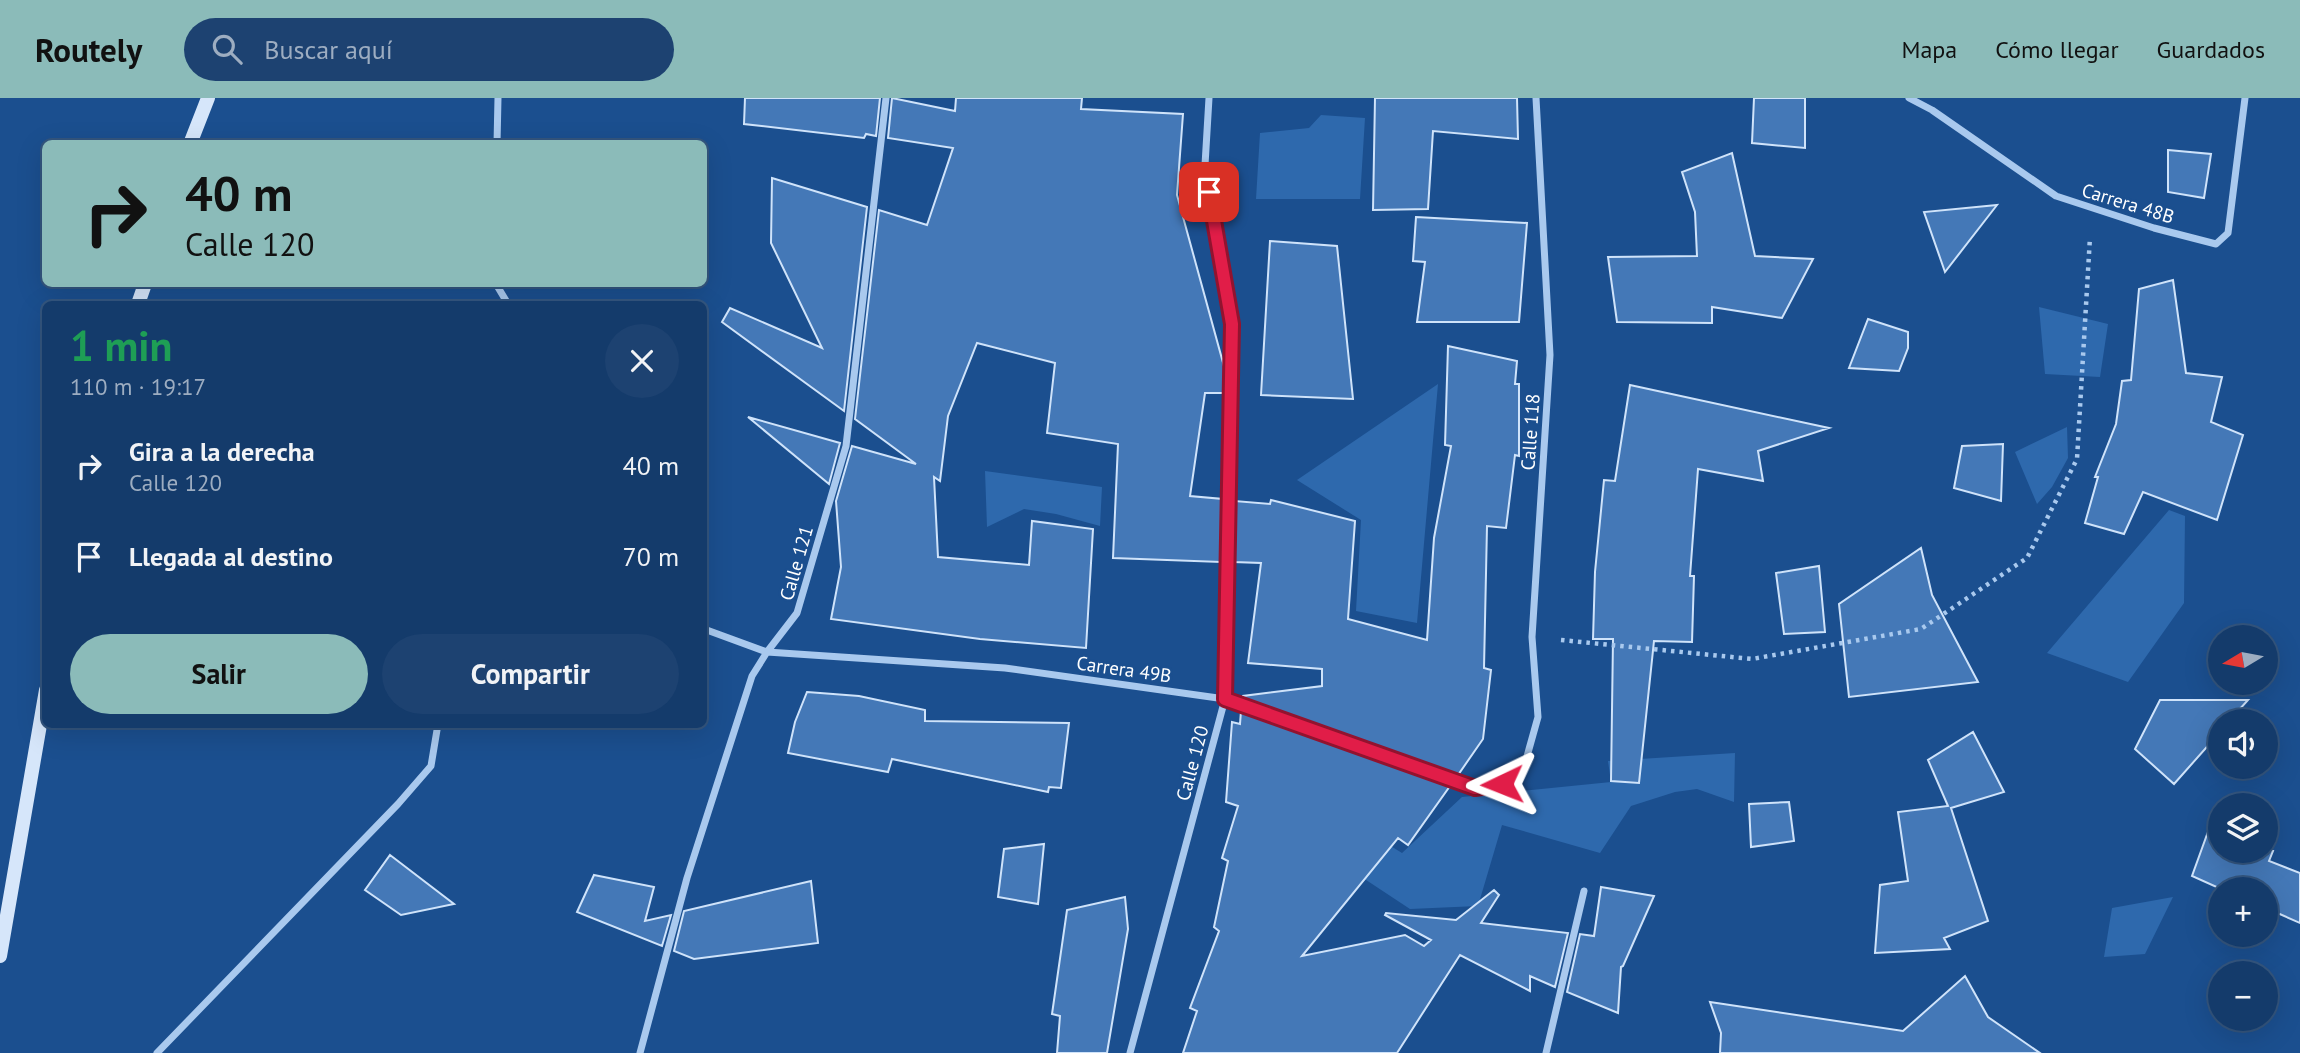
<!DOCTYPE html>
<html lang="es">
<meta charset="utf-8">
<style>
:root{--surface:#143b6b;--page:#1d4271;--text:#f1f3f6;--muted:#9dadc1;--line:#33557e;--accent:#8bbbb9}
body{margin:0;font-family:"PT Sans",sans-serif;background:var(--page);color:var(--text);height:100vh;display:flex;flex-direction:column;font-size:26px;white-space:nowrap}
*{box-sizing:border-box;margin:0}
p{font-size:23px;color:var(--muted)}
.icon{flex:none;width:38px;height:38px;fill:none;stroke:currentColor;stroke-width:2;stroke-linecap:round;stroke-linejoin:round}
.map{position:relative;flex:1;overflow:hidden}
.sheet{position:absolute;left:42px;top:203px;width:665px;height:427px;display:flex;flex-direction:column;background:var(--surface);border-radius:10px;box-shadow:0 7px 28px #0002,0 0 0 2px var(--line)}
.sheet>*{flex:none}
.hud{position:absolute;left:42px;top:42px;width:665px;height:147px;border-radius:10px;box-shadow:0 7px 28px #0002,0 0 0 2px var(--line);background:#8bbbb9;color:#111;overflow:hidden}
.needle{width:46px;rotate:260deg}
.fabs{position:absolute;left:2208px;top:527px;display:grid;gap:14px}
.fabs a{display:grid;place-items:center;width:70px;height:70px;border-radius:50%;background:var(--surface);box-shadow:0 7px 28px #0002,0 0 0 2px var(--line);font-size:35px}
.pin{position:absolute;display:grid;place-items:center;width:60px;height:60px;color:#fff;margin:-30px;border-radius:14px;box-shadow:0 4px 10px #0006}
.me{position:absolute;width:77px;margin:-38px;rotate:268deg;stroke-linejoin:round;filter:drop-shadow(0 0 5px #0008)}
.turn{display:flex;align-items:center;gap:24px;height:147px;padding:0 28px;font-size:32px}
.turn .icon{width:91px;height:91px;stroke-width:2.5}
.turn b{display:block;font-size:49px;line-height:60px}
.round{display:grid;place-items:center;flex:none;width:74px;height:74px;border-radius:37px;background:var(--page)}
.head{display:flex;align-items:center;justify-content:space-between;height:119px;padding:0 28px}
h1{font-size:42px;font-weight:700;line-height:52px;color:#1e9e55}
.cta{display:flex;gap:14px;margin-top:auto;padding:14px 28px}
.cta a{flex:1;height:80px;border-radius:42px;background:var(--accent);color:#111;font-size:28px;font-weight:700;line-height:80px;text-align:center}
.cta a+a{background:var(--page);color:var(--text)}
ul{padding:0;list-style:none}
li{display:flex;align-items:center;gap:21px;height:91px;padding:0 28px}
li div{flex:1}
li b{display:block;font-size:26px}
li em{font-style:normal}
header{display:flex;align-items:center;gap:42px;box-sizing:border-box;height:98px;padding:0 35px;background:var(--accent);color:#111}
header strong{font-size:33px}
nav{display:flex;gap:38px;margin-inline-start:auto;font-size:24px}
.search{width:490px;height:63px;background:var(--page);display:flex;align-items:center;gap:18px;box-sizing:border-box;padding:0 24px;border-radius:38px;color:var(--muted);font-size:26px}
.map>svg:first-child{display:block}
.green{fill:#2e69ad}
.building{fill:#4478b7;stroke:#cfe3fa;stroke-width:2}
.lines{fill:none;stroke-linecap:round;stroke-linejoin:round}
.path{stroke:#a9c9ee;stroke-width:4.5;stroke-dasharray:3.5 5;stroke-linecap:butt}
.street{stroke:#a9c9ee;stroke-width:7}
.secondary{stroke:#d6e6fa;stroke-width:14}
.route-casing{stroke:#92132f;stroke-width:18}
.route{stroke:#e11d48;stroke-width:12}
.labels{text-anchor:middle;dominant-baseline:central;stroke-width:5;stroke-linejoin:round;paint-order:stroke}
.street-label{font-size:19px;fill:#fff;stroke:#1b4f8f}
</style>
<header>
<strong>Routely</strong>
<div class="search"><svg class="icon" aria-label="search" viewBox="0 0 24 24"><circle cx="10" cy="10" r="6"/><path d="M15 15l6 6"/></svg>Buscar aquí</div>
<nav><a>Mapa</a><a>Cómo llegar</a><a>Guardados</a></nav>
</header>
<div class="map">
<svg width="2300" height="955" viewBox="0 0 2300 955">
<rect width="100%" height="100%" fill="#1b4f8f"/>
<path class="green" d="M 1321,17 L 1365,20 L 1360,101 L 1256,101 L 1260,35 L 1309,30 Z
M 2039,209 L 2108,226 L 2100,279 L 2045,276 Z
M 1438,286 L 1417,525 L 1356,513 L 1361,422 L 1297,382 Z
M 2067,329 L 2068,360 L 2052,389 L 2037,406 L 2015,354 Z
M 985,373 L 1102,389 L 1100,428 L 1056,416 L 1024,411 L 987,429 Z
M 2169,412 L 2185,418 L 2184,505 L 2128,584 L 2047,555 Z
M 1735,655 L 1734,704 L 1697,691 L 1675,694 L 1631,708 L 1600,755 L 1502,727 L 1478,808 L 1410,811 L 1304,741 L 1321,705 L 1402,755 L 1462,699 L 1611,684 L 1608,663 Z
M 2173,799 L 2145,856 L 2104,859 L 2112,810 Z"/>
<path class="building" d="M 745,0 L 880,0 L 876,38 L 866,36 L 864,40 L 744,26 Z
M 892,0 L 955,13 L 956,0 L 1082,0 L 1081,11 L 1183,16 L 1177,97 L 1225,272 L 1225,295 L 1205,295 L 1190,398 L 1223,401 L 1221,464 L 1113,460 L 1118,346 L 1047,335 L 1055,265 L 977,245 L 948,318 L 940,383 L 934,379 L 938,459 L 1029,467 L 1032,423 L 1093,431 L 1086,550 L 980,541 L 831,521 L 841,469 L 836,403 L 852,348 L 916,366 L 855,321 L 879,112 L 927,127 L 953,50 L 888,40 Z
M 1375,0 L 1517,0 L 1518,41 L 1433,33 L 1428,111 L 1373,112 Z
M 1754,0 L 1805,0 L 1805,50 L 1752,45 Z
M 2168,52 L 2211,56 L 2204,100 L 2168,94 Z
M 1732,55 L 1755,158 L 1813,161 L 1782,220 L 1712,209 L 1712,225 L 1617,224 L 1608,159 L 1697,158 L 1695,114 L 1682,74 Z
M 772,80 L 867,109 L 844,313 L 722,224 L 730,210 L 822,250 L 771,145 Z
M 1997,107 L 1945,174 L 1924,114 Z
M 1416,119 L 1527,125 L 1519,224 L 1417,224 L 1425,164 L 1413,163 Z
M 1270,143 L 1337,148 L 1353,301 L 1261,297 Z
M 2173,182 L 2186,275 L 2222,279 L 2211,324 L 2243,337 L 2217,422 L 2143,394 L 2124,436 L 2085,425 L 2098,379 L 2095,379 L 2116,326 L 2122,283 L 2131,282 L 2139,191 Z
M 1868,221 L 1908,234 L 1908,250 L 1899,273 L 1849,270 Z
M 1448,248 L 1517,263 L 1515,286 L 1519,286 L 1519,358 L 1515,357 L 1506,430 L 1487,428 L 1484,570 L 1491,572 L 1483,641 L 1458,677 L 1243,601 L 1243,598 L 1322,588 L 1322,571 L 1248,565 L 1261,465 L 1234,464 L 1235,403 L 1270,406 L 1271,402 L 1355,423 L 1348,521 L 1427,542 L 1434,440 L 1451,348 L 1445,347 Z
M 1630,287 L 1829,330 L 1758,353 L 1763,383 L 1698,371 L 1690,478 L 1694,478 L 1692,544 L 1654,543 L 1639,685 L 1611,683 L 1613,541 L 1593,541 L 1595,474 L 1604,382 L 1615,383 Z
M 748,319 L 840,345 L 829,386 Z
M 2003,346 L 2001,403 L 1954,390 L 1962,348 Z
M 1921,450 L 1932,497 L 1978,584 L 1849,599 L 1839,506 Z
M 1819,468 L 1825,534 L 1784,536 L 1776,475 Z
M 807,594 L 859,598 L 925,612 L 925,623 L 1069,625 L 1061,690 L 1049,689 L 1048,694 L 892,661 L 888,674 L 788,655 L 795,624 Z
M 2160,602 L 2248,602 L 2229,623 L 2221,623 L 2221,633 L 2174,686 L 2135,651 Z
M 1241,613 L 1450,688 L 1408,747 L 1398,740 L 1302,858 L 1405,837 L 1424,848 L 1431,842 L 1385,817 L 1386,815 L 1456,822 L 1494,792 L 1499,797 L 1481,825 L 1568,835 L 1555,889 L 1530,878 L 1530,893 L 1460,857 L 1397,955 L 1183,955 L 1197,913 L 1190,910 L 1219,833 L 1214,829 L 1228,763 L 1222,760 L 1238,708 L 1226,704 L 1232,624 L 1240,626 Z
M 1973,634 L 2004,694 L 1951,710 L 1988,823 L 1944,840 L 1950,851 L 1875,855 L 1880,787 L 1908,783 L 1898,714 L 1948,708 L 1928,662 Z
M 1789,704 L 1794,743 L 1751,749 L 1749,706 Z
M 2209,731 L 2221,735 L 2221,752 L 2266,752 L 2266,751 L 2273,753 L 2269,763 L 2300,775 L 2300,825 L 2266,810 L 2266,791 L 2221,791 L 2192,778 Z
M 1044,746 L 1038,806 L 998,799 L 1004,751 Z
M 390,757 L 454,806 L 401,817 L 365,792 Z
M 594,777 L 654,789 L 645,823 L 671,817 L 662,848 L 577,814 Z
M 811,783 L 818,845 L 694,861 L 674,853 L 684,813 Z
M 1601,789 L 1654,798 L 1623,868 L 1621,869 L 1618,915 L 1567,894 L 1580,836 L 1594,838 Z
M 1125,799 L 1128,831 L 1107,955 L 1057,955 L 1060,918 L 1052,916 L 1067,812 Z
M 1965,878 L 1988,919 L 2040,955 L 1720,955 L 1721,935 L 1710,904 L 1903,933 Z"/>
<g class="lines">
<path class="path" d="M 1561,542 L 1752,561 L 1921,531 L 2027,460 L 2077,361 L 2090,139"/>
<path class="street" d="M 1909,0 L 1932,12 L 2056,98 L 2154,130 L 2216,146 L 2228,135 L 2245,0
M 497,46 L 498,0
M 496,186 L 508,206
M 704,531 L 767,554 L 1005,570 L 1225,601 L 1475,690 L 1502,686 L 1524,669 L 1538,619 L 1532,539 L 1550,257 L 1536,0
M 157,955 L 398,706 L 431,668 L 438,626
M 640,955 L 687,780 L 752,578 L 767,554 L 797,515 L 846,348 L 886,0
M 1130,955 L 1225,601 L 1232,226 L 1205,67 L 1209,0
M 1546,955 L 1584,793"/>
<path class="secondary" d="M 190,46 L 208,0
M 138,206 L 145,186
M 0,858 L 46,592"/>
</g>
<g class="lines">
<defs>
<path id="route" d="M 1209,94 L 1232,226 L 1225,601 L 1475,690 L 1502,686"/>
</defs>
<use href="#route" class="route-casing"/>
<use href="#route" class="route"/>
</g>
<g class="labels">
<g class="street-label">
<text transform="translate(2128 105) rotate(17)">Carrera 48B</text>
<text transform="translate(1530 334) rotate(-86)">Calle 118</text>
<text transform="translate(796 465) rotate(-74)">Calle 121</text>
<text transform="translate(1124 571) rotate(8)">Carrera 49B</text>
<text transform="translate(1192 665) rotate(-75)">Calle 120</text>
</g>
</g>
</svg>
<div class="fabs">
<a><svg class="needle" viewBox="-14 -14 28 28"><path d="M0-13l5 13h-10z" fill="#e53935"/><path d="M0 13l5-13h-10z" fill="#9dadc1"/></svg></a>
<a><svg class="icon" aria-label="sound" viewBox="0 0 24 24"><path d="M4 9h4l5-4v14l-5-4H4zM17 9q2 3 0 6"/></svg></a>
<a><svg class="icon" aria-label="layers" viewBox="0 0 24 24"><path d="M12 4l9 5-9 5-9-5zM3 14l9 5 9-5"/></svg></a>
<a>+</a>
<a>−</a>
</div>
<div class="pin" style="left:1209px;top:94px;background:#d93025"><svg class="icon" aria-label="arrive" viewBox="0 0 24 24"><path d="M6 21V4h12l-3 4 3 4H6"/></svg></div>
<svg class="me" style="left:1502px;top:686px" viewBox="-20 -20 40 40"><path d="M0-17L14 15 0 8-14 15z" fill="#e11d48" stroke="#fff" stroke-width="4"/></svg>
<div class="hud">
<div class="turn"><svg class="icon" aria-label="right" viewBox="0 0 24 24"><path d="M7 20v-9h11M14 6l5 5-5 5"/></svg><div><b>40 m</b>Calle 120</div></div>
</div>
<section class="sheet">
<div class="head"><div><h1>1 min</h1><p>110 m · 19:17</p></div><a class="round"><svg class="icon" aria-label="close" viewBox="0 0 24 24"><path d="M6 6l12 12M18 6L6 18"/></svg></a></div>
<ul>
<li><svg class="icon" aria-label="right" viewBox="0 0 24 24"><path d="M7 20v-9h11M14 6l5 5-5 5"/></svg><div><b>Gira a la derecha</b><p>Calle 120</p></div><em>40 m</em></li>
<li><svg class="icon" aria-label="arrive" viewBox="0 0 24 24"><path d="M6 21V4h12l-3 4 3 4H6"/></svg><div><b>Llegada al destino</b></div><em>70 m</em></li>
</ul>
<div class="cta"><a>Salir</a><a>Compartir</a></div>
</section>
</div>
